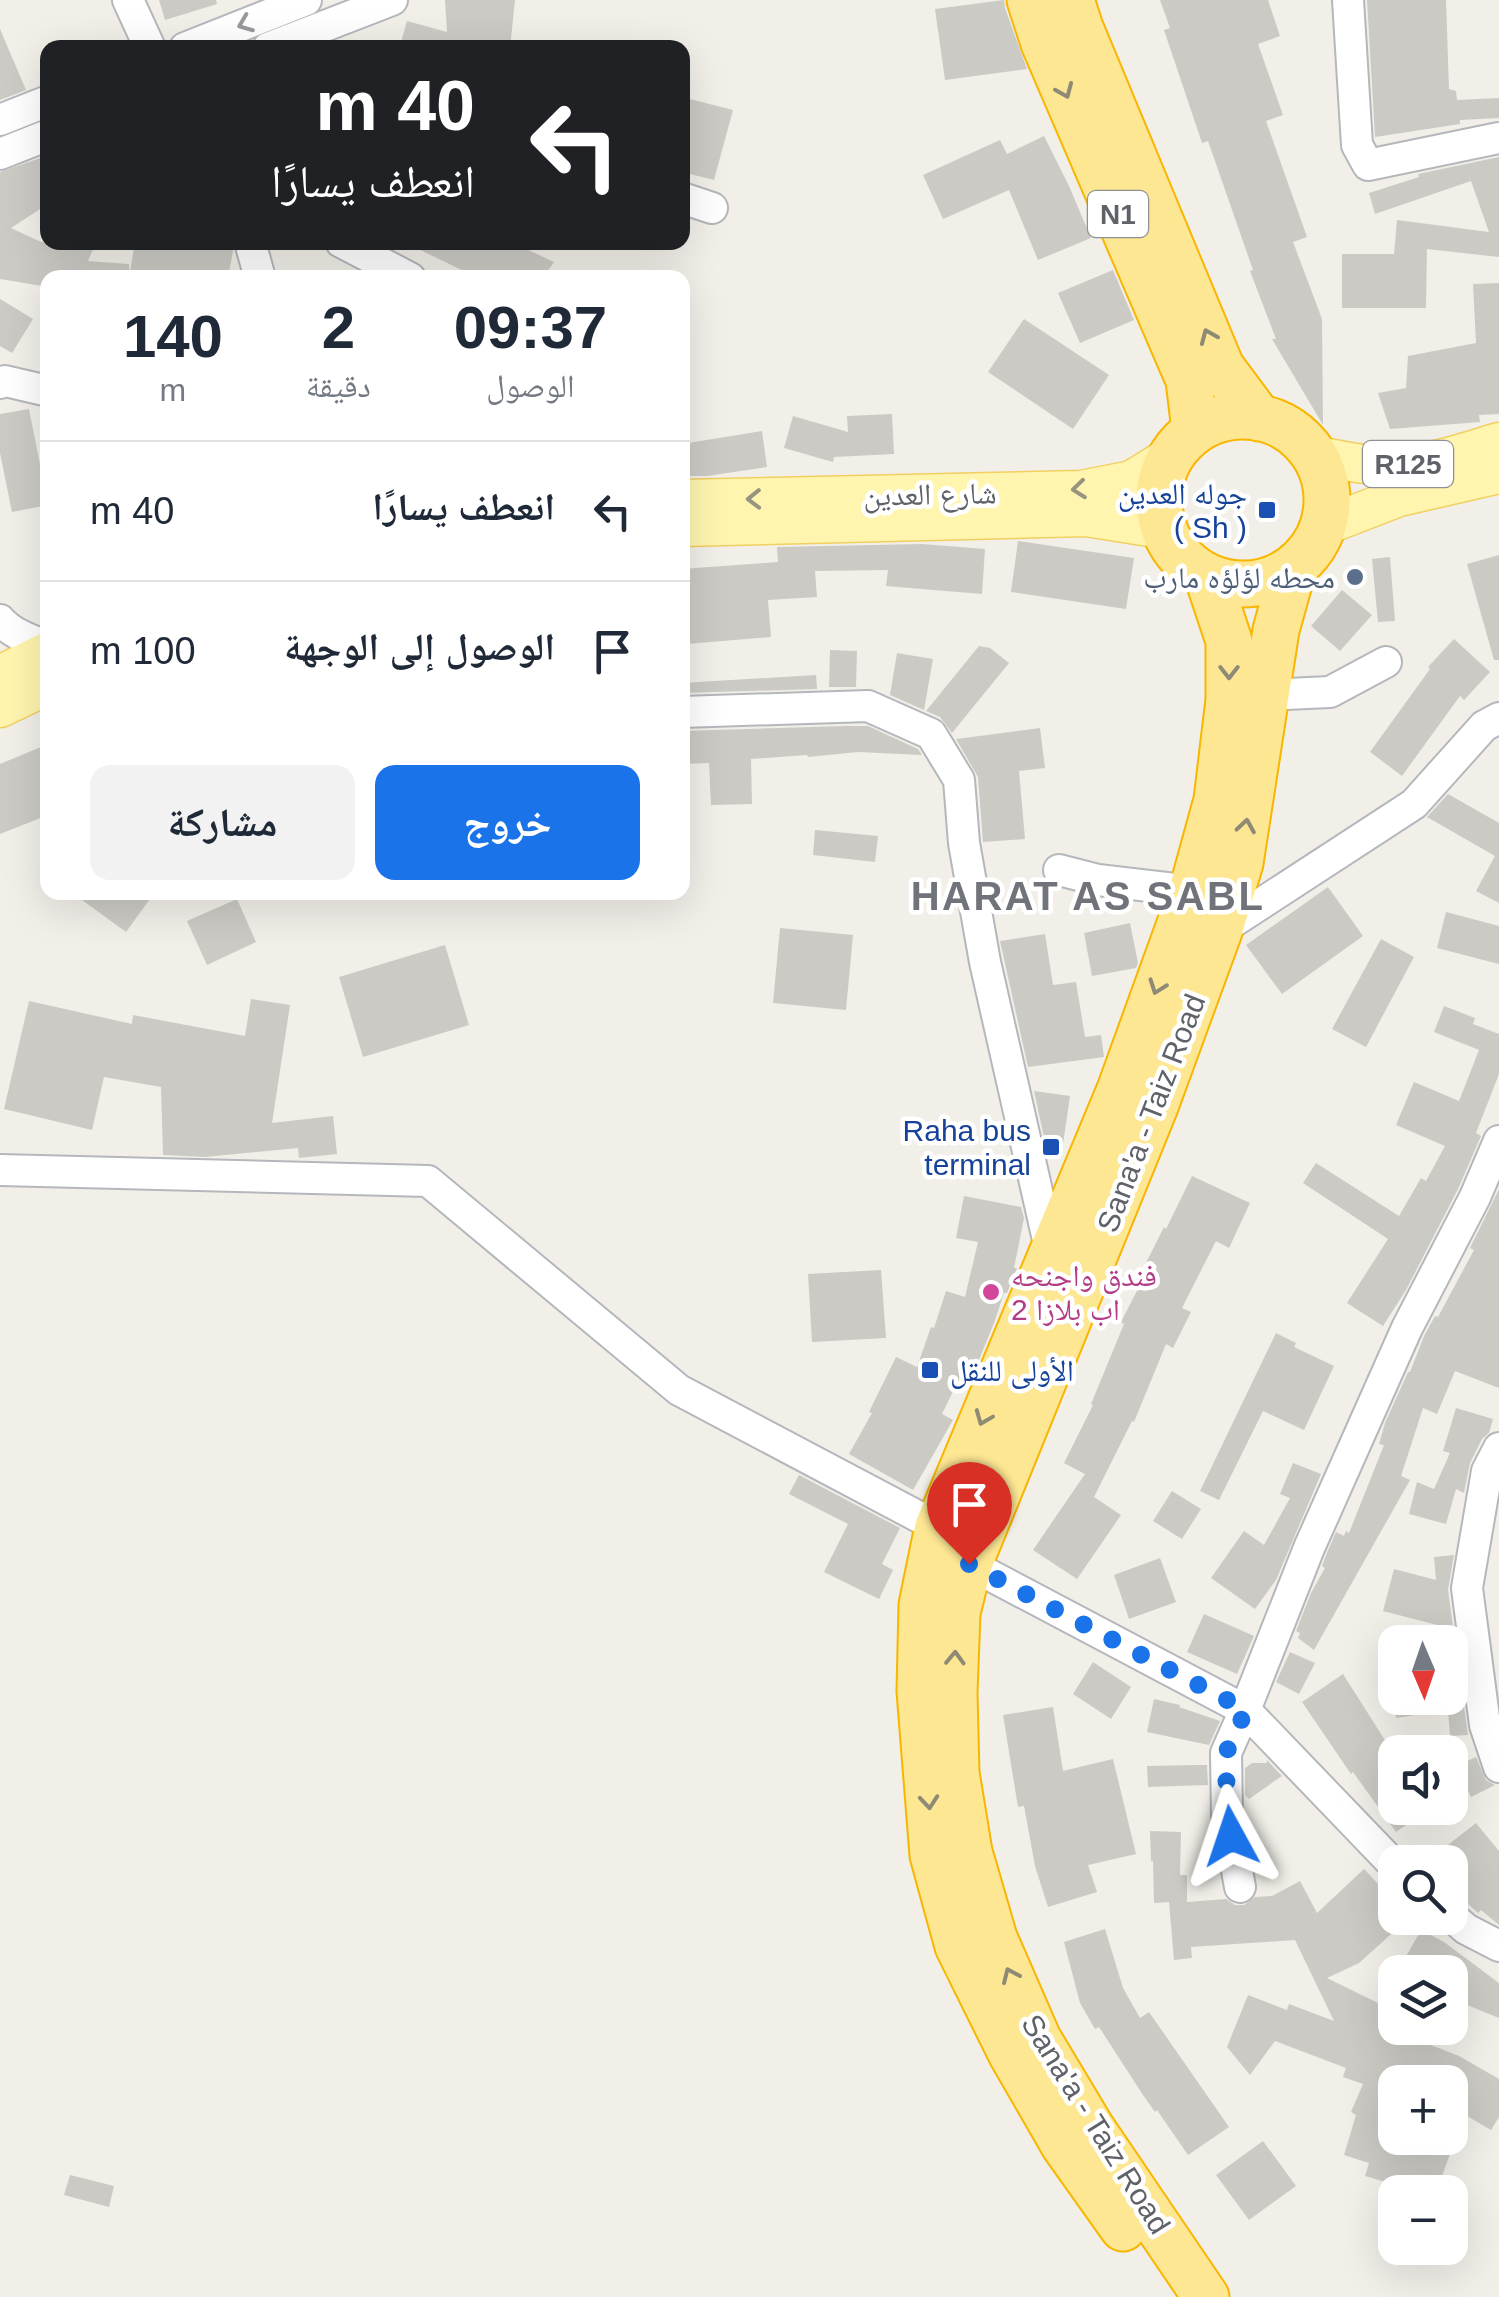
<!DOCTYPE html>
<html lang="ar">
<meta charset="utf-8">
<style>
:root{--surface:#fff;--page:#f2f2f3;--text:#1f2937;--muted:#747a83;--line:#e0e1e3;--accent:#1a73e8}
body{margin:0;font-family:Arial,"Noto Naskh Arabic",sans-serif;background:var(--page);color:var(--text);direction:rtl;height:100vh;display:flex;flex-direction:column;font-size:38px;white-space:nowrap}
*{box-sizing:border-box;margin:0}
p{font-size:32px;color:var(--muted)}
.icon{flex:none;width:55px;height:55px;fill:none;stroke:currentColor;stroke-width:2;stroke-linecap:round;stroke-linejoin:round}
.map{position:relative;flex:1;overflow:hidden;direction:ltr}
.side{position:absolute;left:40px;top:270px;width:650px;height:630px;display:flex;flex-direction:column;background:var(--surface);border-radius:20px;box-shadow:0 10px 40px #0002;direction:rtl}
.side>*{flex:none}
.guide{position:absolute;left:40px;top:40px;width:650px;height:210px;border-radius:20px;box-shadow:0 10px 40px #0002;direction:rtl;background:#202124;color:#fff;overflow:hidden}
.needle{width:65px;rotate:178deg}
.controls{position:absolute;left:1378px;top:1625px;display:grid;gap:20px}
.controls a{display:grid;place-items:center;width:90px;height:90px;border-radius:20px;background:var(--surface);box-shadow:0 10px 40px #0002;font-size:50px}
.pin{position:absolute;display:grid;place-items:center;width:85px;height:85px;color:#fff;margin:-102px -42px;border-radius:50% 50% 50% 0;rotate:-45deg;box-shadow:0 0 10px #0007}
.pin .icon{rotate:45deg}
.me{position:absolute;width:110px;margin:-55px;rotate:355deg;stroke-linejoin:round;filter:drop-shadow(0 0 8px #0008)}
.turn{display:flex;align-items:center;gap:35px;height:210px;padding:0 50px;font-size:45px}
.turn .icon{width:130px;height:130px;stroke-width:2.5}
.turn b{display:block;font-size:70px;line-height:85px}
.eta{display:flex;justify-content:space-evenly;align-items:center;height:170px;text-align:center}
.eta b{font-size:60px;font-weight:700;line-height:70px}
.button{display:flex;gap:20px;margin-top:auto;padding:20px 50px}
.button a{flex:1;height:115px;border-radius:20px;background:var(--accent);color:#fff;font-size:40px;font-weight:700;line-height:115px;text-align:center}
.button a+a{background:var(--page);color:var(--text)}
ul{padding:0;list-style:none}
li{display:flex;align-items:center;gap:30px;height:140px;padding:0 50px;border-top:2px solid var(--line)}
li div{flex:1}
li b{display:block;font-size:38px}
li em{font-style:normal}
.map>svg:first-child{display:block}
.building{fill:#cccac5}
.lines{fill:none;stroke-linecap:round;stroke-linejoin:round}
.minor-casing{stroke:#b5b7bc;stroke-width:34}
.major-casing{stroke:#f2cf60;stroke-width:41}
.highway-casing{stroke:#f8b601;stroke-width:49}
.minor{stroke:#fff;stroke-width:30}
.major{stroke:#fff5af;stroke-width:38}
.highway{stroke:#fde793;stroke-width:45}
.oneway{stroke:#97999d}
.oneway2{stroke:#8e8a75}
.oneway3{stroke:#979581}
.route{stroke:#1a73e8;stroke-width:18;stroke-dasharray:0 32.4}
.transit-dot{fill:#1a4fb4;stroke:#fff;stroke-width:4}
.service-dot{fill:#5c6f8a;stroke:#fff;stroke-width:4}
.hotel-dot{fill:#d1479c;stroke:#fff;stroke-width:4}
.labels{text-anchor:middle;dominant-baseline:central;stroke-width:9;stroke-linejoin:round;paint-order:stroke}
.shield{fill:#fff;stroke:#8f9195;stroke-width:2.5}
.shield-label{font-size:28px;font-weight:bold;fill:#5f6268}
.transit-label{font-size:30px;fill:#164399;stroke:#fff;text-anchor:end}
.street-label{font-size:30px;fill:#5f6268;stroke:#fff}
.service-label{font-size:30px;fill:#4e5e75;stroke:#fff;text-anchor:end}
.hotel-label{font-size:30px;fill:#b23c85;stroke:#fff;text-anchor:start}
.district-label{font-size:40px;font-weight:bold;letter-spacing:2.5px;fill:#70747a;stroke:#fff}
</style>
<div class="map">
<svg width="1499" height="2297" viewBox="0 0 1499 2297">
<rect width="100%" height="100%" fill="#f1efe8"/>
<path class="building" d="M 159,0 L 216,0 L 217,4 L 165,20 Z
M 445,0 L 515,0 L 510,48 L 420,48 L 401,42 L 407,21 L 447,32 Z
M 1004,0 L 1005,8 L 1027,69 L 945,80 L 935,9 Z
M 1160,0 L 1268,0 L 1280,36 L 1258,44 L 1283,115 L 1266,121 L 1307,237 L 1293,242 L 1322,319 L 1323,425 L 1272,339 L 1276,339 L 1250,271 L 1253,270 L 1208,141 L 1202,143 L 1164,30 L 1170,28 Z
M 1367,0 L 1446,0 L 1449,89 L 1456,91 L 1457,100 L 1499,98 L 1499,118 L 1460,120 L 1460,124 L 1375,137 Z
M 0,29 L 26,90 L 0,100 Z
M 682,97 L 733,110 L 714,180 L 682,172 Z
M 1044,136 L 1069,186 L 1091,238 L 1038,260 L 1009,190 L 943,219 L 923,175 L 1000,140 L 1007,154 Z
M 1499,157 L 1499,257 L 1427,249 L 1426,308 L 1342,308 L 1342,254 L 1394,254 L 1397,220 L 1489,232 L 1471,181 L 1375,214 L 1369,193 L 1419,177 L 1418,174 Z
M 40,158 L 48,174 L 48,204 L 11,228 L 41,242 L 96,242 L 88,261 L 129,264 L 129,278 L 48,278 L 48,287 L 0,279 L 0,172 Z
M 135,242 L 232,242 L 233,251 L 228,278 L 129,278 Z
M 404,242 L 511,242 L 554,262 L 543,278 L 478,278 Z
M 1113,270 L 1134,320 L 1080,343 L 1058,293 Z
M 1499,283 L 1499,414 L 1479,415 L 1480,422 L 1390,429 L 1378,393 L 1406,388 L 1408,356 L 1476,343 L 1473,284 Z
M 0,299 L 33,319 L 12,353 L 0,346 Z
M 1024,319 L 1109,375 L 1073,429 L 988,372 Z
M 29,409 L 48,505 L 12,512 L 0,453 L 0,414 Z
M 892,414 L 894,454 L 834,457 L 833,462 L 784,448 L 793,416 L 848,432 L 847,416 Z
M 762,431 L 767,467 L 707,476 L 682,476 L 682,444 Z
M 1018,541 L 1134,558 L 1126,609 L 1011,592 Z
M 922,544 L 985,549 L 982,594 L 886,586 L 888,570 L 815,571 L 817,597 L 768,600 L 771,637 L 687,644 L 682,569 L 778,562 L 777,547 Z
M 1499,555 L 1499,660 L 1494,660 L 1467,564 Z
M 1390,557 L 1395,621 L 1378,622 L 1372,559 Z
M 1342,590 L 1372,615 L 1340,651 L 1311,626 Z
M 1454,639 L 1490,672 L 1464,700 L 1460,696 L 1402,776 L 1370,752 L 1430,669 L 1428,667 Z
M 979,646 L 990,648 L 1009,663 L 952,733 L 940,717 L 926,711 Z
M 830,650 L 857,651 L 856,687 L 829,687 Z
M 897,653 L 933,659 L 924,710 L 890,695 Z
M 816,675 L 817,689 L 682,693 L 682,683 Z
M 845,726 L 868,726 L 918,749 L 922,755 L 858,752 L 808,757 L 807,755 L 751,759 L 752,804 L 711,805 L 709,763 L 682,764 L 682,731 Z
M 1040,728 L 1045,768 L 1019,771 L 1025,839 L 983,842 L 978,777 L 956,739 Z
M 48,744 L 48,815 L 0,834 L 0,764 Z
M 1448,794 L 1499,823 L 1499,903 L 1476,891 L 1495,856 L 1427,817 Z
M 815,830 L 878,836 L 875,862 L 813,855 Z
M 1328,887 L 1363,936 L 1282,994 L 1246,945 Z
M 71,892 L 155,892 L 126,932 Z
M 237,899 L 256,942 L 207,965 L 187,921 Z
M 1446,912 L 1499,926 L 1499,964 L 1437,948 Z
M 1130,923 L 1138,963 L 1136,968 L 1092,976 L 1084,933 Z
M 780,928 L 853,935 L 846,1010 L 773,1003 Z
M 1045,934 L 1053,985 L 1076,982 L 1085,1037 L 1101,1035 L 1104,1057 L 1028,1067 L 1000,941 Z
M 1381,939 L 1414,957 L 1366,1047 L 1332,1029 Z
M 445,945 L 469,1025 L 363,1057 L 339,977 Z
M 251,999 L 290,1005 L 272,1123 L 333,1116 L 337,1154 L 299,1158 L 298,1148 L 205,1157 L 163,1155 L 161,1087 L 104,1077 L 92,1130 L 4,1109 L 29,1001 L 132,1024 L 133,1015 L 245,1036 Z
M 1444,1006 L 1475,1018 L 1473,1024 L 1499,1034 L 1499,1074 L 1476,1133 L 1481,1136 L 1458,1189 L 1406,1290 L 1383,1326 L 1347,1303 L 1388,1239 L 1303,1183 L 1316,1163 L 1399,1216 L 1421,1178 L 1426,1181 L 1445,1146 L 1396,1125 L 1414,1082 L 1459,1101 L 1479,1050 L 1434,1032 Z
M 1034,1091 L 1070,1096 L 1063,1144 L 1045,1142 Z
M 1192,1176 L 1250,1203 L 1229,1248 L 1216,1241 L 1182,1308 L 1191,1312 L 1173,1348 L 1166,1344 L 1134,1422 L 1132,1421 L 1094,1497 L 1121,1515 L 1077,1579 L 1033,1550 L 1085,1474 L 1064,1463 L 1093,1405 L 1091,1404 L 1124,1324 L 1121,1322 L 1143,1279 L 1139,1277 L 1164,1227 L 1166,1229 Z
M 1499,1189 L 1499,1388 L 1455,1371 L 1437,1414 L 1423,1408 L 1401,1476 L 1410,1480 L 1314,1650 L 1298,1638 L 1300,1633 L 1296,1631 L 1311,1593 L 1325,1568 L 1322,1566 L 1326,1555 L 1336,1532 L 1344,1536 L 1346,1531 L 1349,1533 L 1384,1445 L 1379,1444 L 1385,1423 L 1408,1372 L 1410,1372 L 1424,1336 L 1435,1316 L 1438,1317 L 1474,1250 L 1470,1248 Z
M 964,1196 L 1021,1207 L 1024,1218 L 1014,1268 L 1017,1268 L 1007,1293 L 1004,1293 L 994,1323 L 972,1377 L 962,1373 L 942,1414 L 953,1420 L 913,1490 L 849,1454 L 872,1413 L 869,1412 L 896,1357 L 917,1367 L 931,1327 L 934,1328 L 946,1291 L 965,1297 L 978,1242 L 956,1238 Z
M 881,1270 L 886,1338 L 812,1342 L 808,1274 Z
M 1276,1333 L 1296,1343 L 1294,1347 L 1334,1366 L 1304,1430 L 1263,1411 L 1219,1500 L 1200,1491 Z
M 1456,1408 L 1493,1419 L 1489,1433 L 1482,1439 L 1470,1463 L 1464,1493 L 1456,1489 L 1446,1524 L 1409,1514 L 1417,1482 L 1434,1489 L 1450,1453 L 1443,1451 Z
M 1293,1463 L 1321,1474 L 1276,1580 L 1255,1609 L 1211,1578 L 1244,1531 L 1264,1545 L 1290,1498 L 1280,1494 Z
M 799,1475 L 900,1528 L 882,1564 L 893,1570 L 879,1599 L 824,1572 L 848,1524 L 789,1494 Z
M 1172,1491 L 1201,1509 L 1182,1539 L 1153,1521 Z
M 1454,1555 L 1448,1590 L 1468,1735 L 1450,1736 L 1448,1710 L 1396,1718 L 1393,1698 L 1450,1698 L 1450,1642 L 1443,1642 L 1441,1626 L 1383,1611 L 1394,1569 L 1436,1580 L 1434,1557 Z
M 1160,1558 L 1176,1602 L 1129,1619 L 1114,1575 Z
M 1204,1614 L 1254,1636 L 1237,1674 L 1187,1652 Z
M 1290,1652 L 1315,1663 L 1299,1694 L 1276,1682 Z
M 1093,1662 L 1131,1687 L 1111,1719 L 1073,1694 Z
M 1343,1674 L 1395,1756 L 1395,1808 L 1431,1808 L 1396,1832 L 1353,1772 L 1351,1774 L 1302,1702 Z
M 1154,1699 L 1180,1705 L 1179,1707 L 1220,1721 L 1209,1745 L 1147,1732 Z
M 1053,1707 L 1063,1771 L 1113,1759 L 1136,1854 L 1088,1865 L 1097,1892 L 1048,1907 L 1035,1866 L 1024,1806 L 1018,1807 L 1003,1715 Z
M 1476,1757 L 1486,1780 L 1495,1785 L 1471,1797 L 1456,1766 Z
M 1267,1760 L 1282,1776 L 1249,1799 L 1245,1795 L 1245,1768 L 1252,1763 L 1267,1763 Z
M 1196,1765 L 1207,1765 L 1208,1785 L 1148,1787 L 1147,1766 Z
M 1476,1823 L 1499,1851 L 1499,1925 L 1481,1910 L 1478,1913 L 1458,1895 L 1461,1892 L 1450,1879 L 1454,1872 L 1450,1868 L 1450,1862 L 1426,1862 Z
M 1150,1831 L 1181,1832 L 1180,1875 L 1187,1875 L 1187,1902 L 1226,1899 L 1235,1905 L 1244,1905 L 1255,1897 L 1272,1896 L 1300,1881 L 1317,1913 L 1364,1869 L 1395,1902 L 1395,1918 L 1409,1918 L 1359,1963 L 1327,1978 L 1380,2004 L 1395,1976 L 1395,2028 L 1402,2028 L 1400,2033 L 1459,2056 L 1499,2079 L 1499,2117 L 1491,2130 L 1450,2106 L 1450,2082 L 1395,2082 L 1395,2138 L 1456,2138 L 1436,2192 L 1405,2192 L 1407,2188 L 1365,2176 L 1369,2163 L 1344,2155 L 1356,2115 L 1351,2112 L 1363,2084 L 1343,2077 L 1346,2068 L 1275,2041 L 1250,2075 L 1227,2047 L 1248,1995 L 1287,2010 L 1289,2004 L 1334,2021 L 1295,1940 L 1191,1947 L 1192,1958 L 1174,1960 L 1169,1902 L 1154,1903 L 1153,1861 L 1151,1861 Z
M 1105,1929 L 1123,1988 L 1140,2018 L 1149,2012 L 1229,2127 L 1188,2155 L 1157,2110 L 1155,2112 L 1143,2095 L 1099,2027 L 1095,2029 L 1080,2003 L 1064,1942 Z
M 1421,1930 L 1444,1942 L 1499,1983 L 1499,2018 L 1450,1998 L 1450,1972 L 1397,1972 Z
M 1263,2141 L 1296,2186 L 1249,2220 L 1216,2175 Z
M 70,2175 L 114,2186 L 109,2207 L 64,2195 Z"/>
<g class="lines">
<defs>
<path id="minor" d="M 128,0 L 150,48
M 1348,0 L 1357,145 L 1368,165 L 1499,138
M 185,48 L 306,0
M 268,48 L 392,0
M 0,120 L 48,101
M 0,154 L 48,135
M 682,198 L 712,208
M 250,242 L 260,278
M 341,242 L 410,278
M 0,383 L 5,381 L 48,391
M 0,620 C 12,634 31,640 48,647
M 1266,695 L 1330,692 L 1386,662
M 682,712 L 868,706 L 931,734 L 959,780 L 964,843 L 985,962 L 1051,1253
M 1059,870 L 1098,880 L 1192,891
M 1219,931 L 1414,804 L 1484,726 L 1499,718
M 0,1170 L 428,1181 L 679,1390 L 938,1527
M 1499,1448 L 1487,1471 L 1467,1588 L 1485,1725 L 1499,1767
M 969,1564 L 1245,1710 L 1395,1866
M 1240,1887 L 1227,1815 L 1226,1753 L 1245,1710 L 1309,1548 L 1407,1328 L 1475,1197 L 1499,1141
M 1450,1915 L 1466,1929 L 1499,1946"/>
<path id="major" d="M 1314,455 C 1347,462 1382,469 1416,464 C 1443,460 1472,450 1499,442
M 682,499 L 1081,490 L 1132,480 L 1169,457
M 1324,526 L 1399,497 L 1499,474
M 682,527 L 1086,517 L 1162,529
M 0,675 L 48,651
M 0,708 L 48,685"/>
<path id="highway" d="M 1030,0 L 1044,43 L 1189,380 L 1195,430
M 1071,0 L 1080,28 L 1221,367 L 1259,418
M1159 500a84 84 0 1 1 168 0a84 84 0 1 1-168 0Z
M 1123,2228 L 1064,2145 L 1011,2053 L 958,1946 L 933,1855 L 920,1691 L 922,1605 L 938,1527 L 1120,1090 L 1192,891 L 1217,800 L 1229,700 L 1229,641 L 1208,578
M 1206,2297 L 1092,2129 L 1038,2039 L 994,1938 L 969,1852 L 956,1773 L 954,1693 L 957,1613 L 969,1564 L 1155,1106 L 1219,931 L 1240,863 L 1276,630 L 1293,569"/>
</defs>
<use href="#minor" class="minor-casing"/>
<use href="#major" class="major-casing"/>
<use href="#highway" class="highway-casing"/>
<use href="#minor" class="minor"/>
<use href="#major" class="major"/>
<use href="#highway" class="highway"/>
</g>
<defs><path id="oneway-chevron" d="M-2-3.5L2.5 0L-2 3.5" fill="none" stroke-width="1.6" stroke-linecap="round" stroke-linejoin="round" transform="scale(2.5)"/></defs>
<use class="oneway" href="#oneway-chevron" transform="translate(245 24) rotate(158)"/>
<g class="oneway2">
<use href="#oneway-chevron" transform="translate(1065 91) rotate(67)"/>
<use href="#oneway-chevron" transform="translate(1208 336) rotate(-113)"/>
<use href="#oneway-chevron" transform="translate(1229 672) rotate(90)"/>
<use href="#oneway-chevron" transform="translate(1246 826) rotate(-81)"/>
<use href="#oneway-chevron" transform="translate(1157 987) rotate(110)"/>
<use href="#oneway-chevron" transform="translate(983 1418) rotate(112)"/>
<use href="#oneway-chevron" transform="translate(955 1658) rotate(-88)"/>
<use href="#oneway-chevron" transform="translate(929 1802) rotate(85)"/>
<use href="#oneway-chevron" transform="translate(1010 1975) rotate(-114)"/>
</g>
<g class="oneway3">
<use href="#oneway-chevron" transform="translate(1079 489) rotate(174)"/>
<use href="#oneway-chevron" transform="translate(754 499) rotate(179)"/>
</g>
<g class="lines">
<path class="route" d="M 969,1564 L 1246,1710 L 1226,1753 L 1227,1815 L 1231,1836"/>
</g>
<g class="transit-dot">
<rect x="1257" y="500" width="20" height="20" rx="5"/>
<rect x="1041" y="1137" width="20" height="20" rx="5"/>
<rect x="920" y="1360" width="20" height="20" rx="5"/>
</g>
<circle class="service-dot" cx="1355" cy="577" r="10"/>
<circle class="hotel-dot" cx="991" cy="1292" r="10"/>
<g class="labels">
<g class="shield">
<rect x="1088" y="191" width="60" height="46" rx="8"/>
<rect x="1363" y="441" width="90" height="46" rx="8"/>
</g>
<g class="shield-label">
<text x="1118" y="214">N1</text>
<text x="1408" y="464">R125</text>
</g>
<g class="transit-label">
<text x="1247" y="493">جوله العدين<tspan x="1247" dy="34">( Sh )</tspan></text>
<text x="1031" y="1130">Raha bus<tspan x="1031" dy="34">terminal</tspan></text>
<text x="950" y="1370" text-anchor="start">الأولى للنقل</text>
</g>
<g class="street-label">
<text transform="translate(930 494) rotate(-1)">شارع العدين</text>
<text transform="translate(1151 1113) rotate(-69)">Sana'a - Taiz Road</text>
<text transform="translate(1096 2124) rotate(58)">Sana'a - Taiz Road</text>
</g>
<g class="service-label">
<text x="1335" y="577">محطه لؤلؤه مارب</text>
</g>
<g class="hotel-label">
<text x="1011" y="1275">فندق واجنحه<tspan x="1011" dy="34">اب بلازا 2</tspan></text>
</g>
<g class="district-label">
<text x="1088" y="896">HARAT AS SABL</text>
</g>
</g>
</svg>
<div class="controls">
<a><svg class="needle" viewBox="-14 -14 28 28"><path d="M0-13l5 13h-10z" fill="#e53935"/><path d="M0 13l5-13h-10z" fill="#747a83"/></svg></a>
<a><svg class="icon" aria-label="sound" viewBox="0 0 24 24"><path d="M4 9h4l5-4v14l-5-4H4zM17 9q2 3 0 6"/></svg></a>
<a><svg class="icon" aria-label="search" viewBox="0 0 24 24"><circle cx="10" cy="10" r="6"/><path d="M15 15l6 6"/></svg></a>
<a><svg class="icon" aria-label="layers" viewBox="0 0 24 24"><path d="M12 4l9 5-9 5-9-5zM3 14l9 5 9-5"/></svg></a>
<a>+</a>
<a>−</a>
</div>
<div class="pin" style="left:969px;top:1564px;background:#d93025"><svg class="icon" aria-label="arrive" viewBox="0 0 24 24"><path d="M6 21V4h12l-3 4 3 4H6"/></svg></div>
<svg class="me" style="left:1231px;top:1836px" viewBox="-20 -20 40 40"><path d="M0-17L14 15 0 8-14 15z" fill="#1a73e8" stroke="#fff" stroke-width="4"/></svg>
<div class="guide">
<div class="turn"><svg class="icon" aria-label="left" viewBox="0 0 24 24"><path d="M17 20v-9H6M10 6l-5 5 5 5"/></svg><div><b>40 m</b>انعطف يسارًا</div></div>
</div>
<section class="side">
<div class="eta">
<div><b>09:37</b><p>الوصول</p></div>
<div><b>2</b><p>دقيقة</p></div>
<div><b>140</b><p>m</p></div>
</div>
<ul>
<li><svg class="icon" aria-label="left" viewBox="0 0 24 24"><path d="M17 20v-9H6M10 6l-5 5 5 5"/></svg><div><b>انعطف يسارًا</b></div><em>40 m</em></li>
<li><svg class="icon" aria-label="arrive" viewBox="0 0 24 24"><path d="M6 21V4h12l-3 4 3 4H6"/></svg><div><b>الوصول إلى الوجهة</b></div><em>100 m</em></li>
</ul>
<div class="button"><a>خروج</a><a>مشاركة</a></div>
</section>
</div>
